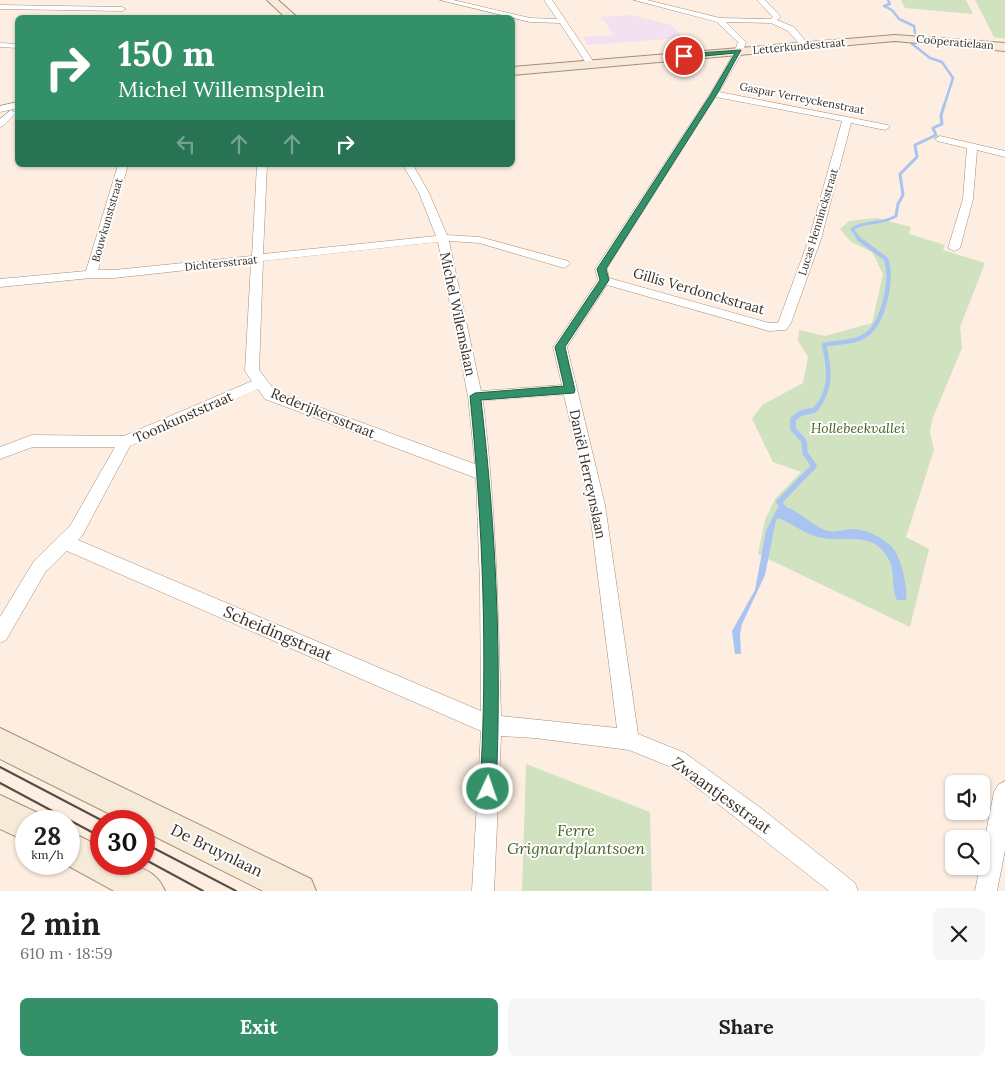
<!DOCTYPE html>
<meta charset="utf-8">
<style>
:root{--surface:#fff;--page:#f6f6f6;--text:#202124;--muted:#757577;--accent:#339068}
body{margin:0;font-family:Lora,serif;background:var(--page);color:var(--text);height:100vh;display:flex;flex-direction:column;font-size:19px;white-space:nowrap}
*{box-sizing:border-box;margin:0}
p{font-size:16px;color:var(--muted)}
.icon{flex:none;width:28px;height:28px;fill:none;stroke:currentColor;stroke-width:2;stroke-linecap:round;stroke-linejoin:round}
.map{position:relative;height:891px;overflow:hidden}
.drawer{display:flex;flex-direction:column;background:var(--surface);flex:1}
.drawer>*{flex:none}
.banner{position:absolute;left:15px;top:15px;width:500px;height:152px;border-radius:8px;box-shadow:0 1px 4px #0004;background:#339068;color:#fff;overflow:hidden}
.controls{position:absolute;left:945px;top:775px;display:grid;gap:10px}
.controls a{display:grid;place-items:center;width:45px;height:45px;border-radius:8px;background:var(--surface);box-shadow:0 1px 4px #0004;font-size:25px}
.speed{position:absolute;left:15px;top:810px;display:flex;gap:10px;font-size:25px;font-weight:700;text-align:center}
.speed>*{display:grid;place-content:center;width:65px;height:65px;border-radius:50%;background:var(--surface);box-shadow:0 1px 4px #0004;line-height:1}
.speed small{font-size:12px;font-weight:400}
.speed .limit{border:8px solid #d22;background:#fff;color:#111}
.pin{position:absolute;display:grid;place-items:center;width:42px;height:42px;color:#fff;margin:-21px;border:2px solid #fff;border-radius:50%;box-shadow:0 1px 5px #0007}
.me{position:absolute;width:55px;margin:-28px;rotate:3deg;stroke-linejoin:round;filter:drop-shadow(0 0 4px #0008)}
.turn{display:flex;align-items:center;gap:18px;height:105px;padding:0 20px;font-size:22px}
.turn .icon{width:65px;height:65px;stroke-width:2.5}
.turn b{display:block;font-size:35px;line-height:42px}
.lanes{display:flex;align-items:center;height:48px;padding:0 20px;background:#0003;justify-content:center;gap:25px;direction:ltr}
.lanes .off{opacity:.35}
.round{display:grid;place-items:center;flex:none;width:52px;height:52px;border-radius:8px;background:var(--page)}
.overview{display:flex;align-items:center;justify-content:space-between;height:85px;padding:0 20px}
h1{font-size:30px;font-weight:800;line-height:38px}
.action{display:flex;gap:10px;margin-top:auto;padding:10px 20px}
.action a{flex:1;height:58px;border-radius:8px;background:var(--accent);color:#fff;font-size:20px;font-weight:800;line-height:58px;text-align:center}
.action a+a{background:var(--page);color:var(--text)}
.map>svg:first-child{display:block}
.education{fill:#f3e0f0}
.green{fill:#d1e2c0}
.water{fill:#a9c4f0}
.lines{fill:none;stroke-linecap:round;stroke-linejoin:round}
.stream-far3{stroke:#a9c4f0;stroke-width:2.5}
.stream-far2{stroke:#a9c4f0;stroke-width:3}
.stream-far1{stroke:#a9c4f0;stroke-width:4.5}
.stream{stroke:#a9c4f0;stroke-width:5.5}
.street-casing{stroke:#a58e7a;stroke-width:1}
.secondary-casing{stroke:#a58e7a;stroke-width:2}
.street{fill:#fff;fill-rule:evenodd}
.secondary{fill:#f8ead8;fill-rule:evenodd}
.tram{stroke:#564c43;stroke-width:2}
.route{fill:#339068;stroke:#215e44}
.labels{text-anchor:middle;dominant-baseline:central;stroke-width:4;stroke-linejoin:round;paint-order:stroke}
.far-street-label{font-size:11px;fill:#382f27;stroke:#fefefe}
.street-label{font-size:14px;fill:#382f27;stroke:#fefefe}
.park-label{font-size:14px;font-style:italic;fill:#456321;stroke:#fefefe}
.near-street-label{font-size:16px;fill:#382f27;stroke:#fefefe}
.near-park-label{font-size:16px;font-style:italic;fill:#456321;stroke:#fefefe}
</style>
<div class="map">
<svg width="1005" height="891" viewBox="0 0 1005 891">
<rect width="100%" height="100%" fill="#fdeee1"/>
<path class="education" d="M 631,15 L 671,25 L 683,38 L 588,45 L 583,37 L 614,35 L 601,17 Z"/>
<path class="green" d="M 901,0 L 966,0 L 973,14 L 905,8 Z
M 975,0 L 1005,0 L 1005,39 L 994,37 Z
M 877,218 L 911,227 L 909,234 L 945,245 L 943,250 L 985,263 L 960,327 L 962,348 L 932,420 L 930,432 L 934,450 L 906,537 L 929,549 L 910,627 L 758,554 L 765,520 L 775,499 L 801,472 L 773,462 L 752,419 L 762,405 L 803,383 L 808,357 L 798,341 L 799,330 L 825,336 L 872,323 L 883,274 L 872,252 L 851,242 L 840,229 L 849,221 Z
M 526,764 L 650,812 L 652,891 L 522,891 Z"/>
<path class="water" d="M 782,506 C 798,509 810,524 825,530 C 836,534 845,528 856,529 C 867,530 885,539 893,548 C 901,557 908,588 906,600 L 897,600 C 891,588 895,574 890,562 C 875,528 843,544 818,537 C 804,533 792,524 779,518 L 776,520 L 765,575 L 742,624 L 740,634 L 741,654 L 735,654 L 732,631 L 755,590 L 766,531 L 778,507 Z"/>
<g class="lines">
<path class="stream-far3" d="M 888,0 L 890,4 L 884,6 L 892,10 L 899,19 L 914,26 L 915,33
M 911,43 L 930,58 L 942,62 L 953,78 L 944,106"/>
<path class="stream-far2" d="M 860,240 L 852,229 C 866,220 882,225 896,216 L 898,204 L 903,195 L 900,174 L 917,157 L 915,145 L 936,135 L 933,128 L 942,124 L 941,116 L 944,105"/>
<path class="stream-far1" d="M 816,409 C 832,388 830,370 824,345 C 836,342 855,343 866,335 C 884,322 893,279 886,259 L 859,239"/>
<path class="stream" d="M 786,511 L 779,502 L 814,466 L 805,453 L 804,441 L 793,429 L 793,419 L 801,413 L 815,410 L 817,407"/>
<defs>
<path id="street" d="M 440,0 L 453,0 L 530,18 L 557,19 L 544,0 L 552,0 L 595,64 L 588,66 L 560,23 L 530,22 Z
M 634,0 L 647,0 L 720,18 L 770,19 L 773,17 L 757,0 L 765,0 L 781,17 L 777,20 L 794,27 L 809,45 L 802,47 L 788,31 L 771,23 L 726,22 L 746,42 L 743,51 L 719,92 L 888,125 L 890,127 L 885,130 L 851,123 L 821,239 L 791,323 L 786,330 L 769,331 L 607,285 L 567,347 L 605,505 L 638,734 L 685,753 L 762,809 L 855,883 L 858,891 L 829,891 L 671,767 L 629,750 L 535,738 L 501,736 L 494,891 L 472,891 L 481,731 L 67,551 L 46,571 L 6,640 L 0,643 L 0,617 L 34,561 L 70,526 L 115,447 L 33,447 L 0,459 L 0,447 L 32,435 L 124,436 L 252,381 L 245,371 L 251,263 L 114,278 L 91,278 L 0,287 L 0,279 L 86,271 L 118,165 L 128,165 L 98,270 L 114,270 L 252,256 L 257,165 L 267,165 L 263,254 L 436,236 L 419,193 L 403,165 L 413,165 L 429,193 L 447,235 L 480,237 L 568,261 L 570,264 L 564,268 L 479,243 L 449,241 L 481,391 L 562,385 L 553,347 L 598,280 L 595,269 L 710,94 L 735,51 L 738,42 L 717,22 ZM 716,97 L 842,121 L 809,239 L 778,323 L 769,323 L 609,278 L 607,269 ZM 438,242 L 468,396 L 475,464 L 275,391 L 259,370 L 263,261 ZM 258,389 L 265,399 L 476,478 L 480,584 L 481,711 L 78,540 L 82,536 L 130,446 ZM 564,395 L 589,505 L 617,728 L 501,716 C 498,610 496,506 483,401 Z
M 0,5 L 122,7 L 126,9 L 122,11 L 0,9 Z
M 0,43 L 18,44 L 18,48 L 0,47 Z
M 18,102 L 18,108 L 0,112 L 0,106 Z
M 11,110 L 16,113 L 3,126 L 0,127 L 0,119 Z
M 940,136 L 1005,151 L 1005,157 L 977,150 L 973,199 L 960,248 L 954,251 L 948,248 L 963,199 L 967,148 L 937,141 L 935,139 Z
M 1005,781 L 1005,850 L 997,891 L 975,891 L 980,866 L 981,866 L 981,858 L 994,792 L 998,785 Z"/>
<path id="secondary" d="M 267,0 L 278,0 L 298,18 L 286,18 Z
M 895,35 L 1005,43 L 1005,51 L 895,41 L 512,75 L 512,67 Z
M 0,728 L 311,879 L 316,891 L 263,891 L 144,831 L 144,821 L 124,821 L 0,759 Z
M 0,795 L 38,813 L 41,821 L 26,821 L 26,841 L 0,829 Z
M 69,831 L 101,847 L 101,864 C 127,864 154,864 165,891 L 114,891 L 65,864 L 69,864 Z"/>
</defs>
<use href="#street" class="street-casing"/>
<use href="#secondary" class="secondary-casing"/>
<use href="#street" class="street"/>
<use href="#secondary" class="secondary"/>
<path class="tram" d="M 0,767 L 103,821
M 0,783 L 101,837
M 144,843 L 236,891
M 144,859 L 203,891"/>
</g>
<path class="route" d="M 741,50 L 717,94 L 606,269 L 609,280 L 565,347 L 575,390 L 574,393 L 481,400 C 496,529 502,660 496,789 L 494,795 L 488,797 L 482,795 L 480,789 C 488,658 483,527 470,396 L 475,393 L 564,386 L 555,347 L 600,280 L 597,269 L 711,94 L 735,53 L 684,58 L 681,56 L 684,54 Z"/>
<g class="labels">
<g class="far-street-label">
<text transform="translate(955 42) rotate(5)">Coöperatielaan</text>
<text transform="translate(799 46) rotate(-5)">Letterkundestraat</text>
<text transform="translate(802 98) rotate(11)">Gaspar Verreyckenstraat</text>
<text transform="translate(107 220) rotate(-74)">Bouwkunststraat</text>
<text transform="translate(818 222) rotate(-73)">Lucas Henninckstraat</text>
<text transform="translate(221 263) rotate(-6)">Dichtersstraat</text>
</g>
<g class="street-label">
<text transform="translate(699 291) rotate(16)">Gillis Verdonckstraat</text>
<text transform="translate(458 314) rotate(78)">Michel Willemslaan</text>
<text transform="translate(323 413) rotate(22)">Rederijkersstraat</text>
<text transform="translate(183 417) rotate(-24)">Toonkunststraat</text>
<text transform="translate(588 474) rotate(78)">Daniël Herreynslaan</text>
</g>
<g class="park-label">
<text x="858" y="428">Hollebeekvallei</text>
</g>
<g class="near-street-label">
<text transform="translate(278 633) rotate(23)">Scheidingstraat</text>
<text transform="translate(722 795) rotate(36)">Zwaantjesstraat</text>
<text transform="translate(217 850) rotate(26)">De Bruynlaan</text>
</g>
<g class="near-park-label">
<text x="576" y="830">Ferre<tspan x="576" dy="18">Grignardplantsoen</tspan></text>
</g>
</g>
</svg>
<div class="controls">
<a><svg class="icon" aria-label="sound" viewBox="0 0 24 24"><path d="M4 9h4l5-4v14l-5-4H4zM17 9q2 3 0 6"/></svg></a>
<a><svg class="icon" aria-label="search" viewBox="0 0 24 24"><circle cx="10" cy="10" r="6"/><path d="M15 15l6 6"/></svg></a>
</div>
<div class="speed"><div>28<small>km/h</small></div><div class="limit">30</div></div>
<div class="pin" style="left:684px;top:56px;background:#d93025"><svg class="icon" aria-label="arrive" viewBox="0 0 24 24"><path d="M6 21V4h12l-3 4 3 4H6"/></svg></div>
<svg class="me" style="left:488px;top:789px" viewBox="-20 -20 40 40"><circle r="17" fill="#339068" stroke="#fff" stroke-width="3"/><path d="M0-11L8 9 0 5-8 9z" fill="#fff"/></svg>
<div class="banner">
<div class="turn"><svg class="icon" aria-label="right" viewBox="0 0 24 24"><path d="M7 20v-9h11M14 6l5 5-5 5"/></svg><div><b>150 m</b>Michel Willemsplein</div></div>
<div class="lanes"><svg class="icon off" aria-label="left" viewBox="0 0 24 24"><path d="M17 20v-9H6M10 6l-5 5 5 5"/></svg><svg class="icon off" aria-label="ahead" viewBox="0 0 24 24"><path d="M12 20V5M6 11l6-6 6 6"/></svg><svg class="icon off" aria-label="ahead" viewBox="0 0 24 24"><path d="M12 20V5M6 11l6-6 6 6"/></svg><svg class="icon" aria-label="right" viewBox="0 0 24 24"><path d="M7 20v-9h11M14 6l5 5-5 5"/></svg></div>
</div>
</div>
<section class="drawer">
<div class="overview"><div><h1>2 min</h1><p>610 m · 18:59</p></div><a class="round"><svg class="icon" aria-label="close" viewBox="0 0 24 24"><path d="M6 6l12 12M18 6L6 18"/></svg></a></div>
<div class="action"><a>Exit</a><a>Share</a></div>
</section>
